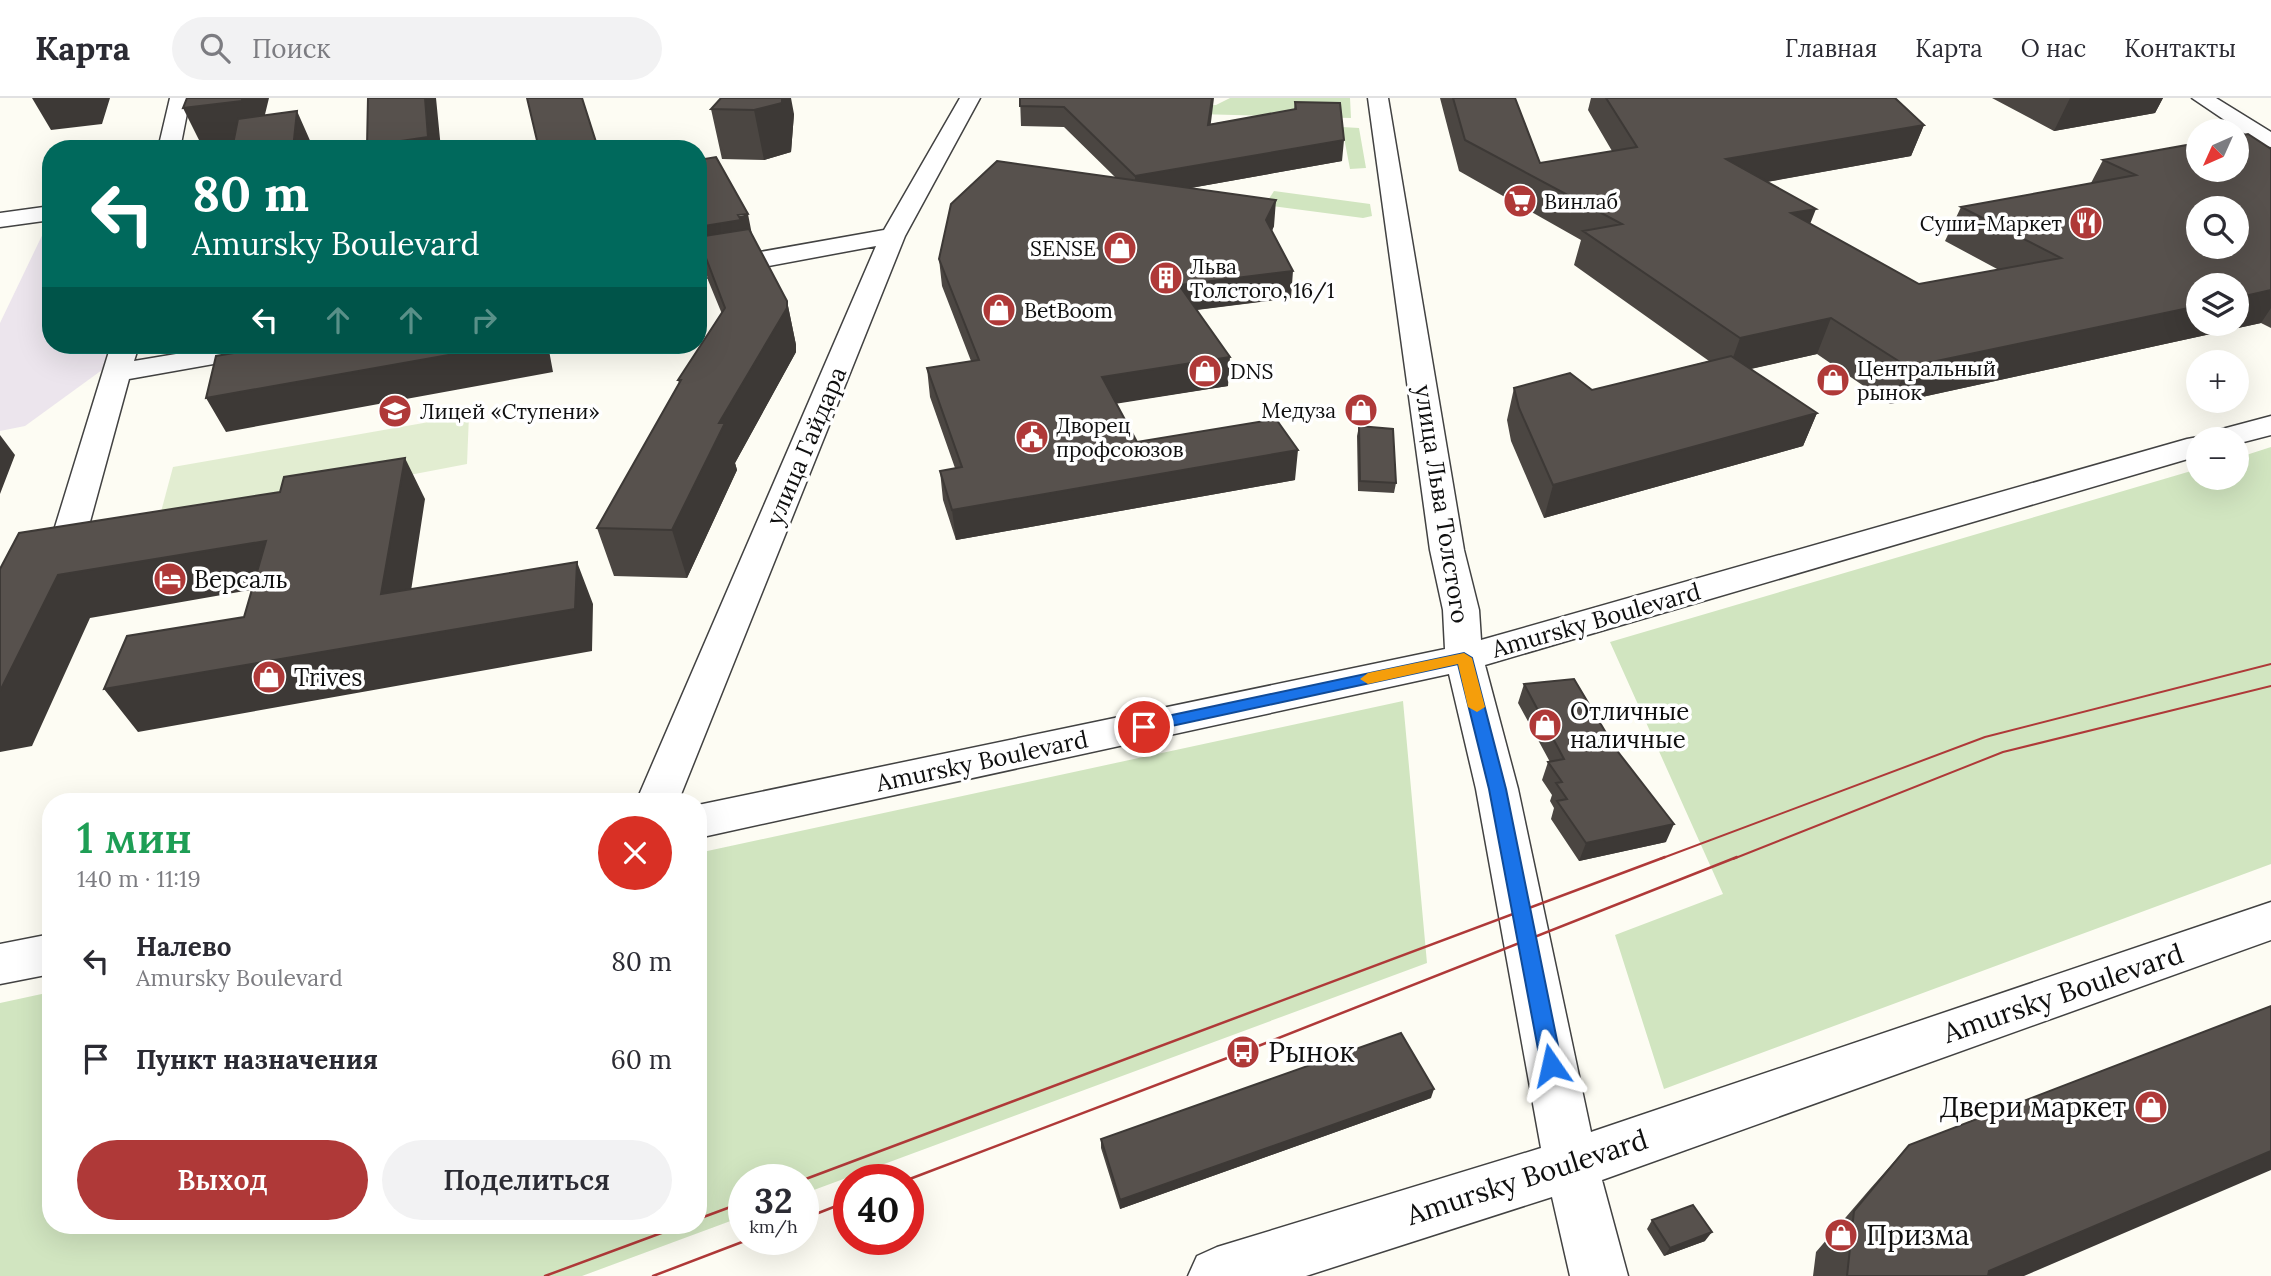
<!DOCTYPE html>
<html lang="ru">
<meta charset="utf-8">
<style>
:root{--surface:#fff;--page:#f2f2f3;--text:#2b2b33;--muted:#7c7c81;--line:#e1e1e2;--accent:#af3938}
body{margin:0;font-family:Lora,serif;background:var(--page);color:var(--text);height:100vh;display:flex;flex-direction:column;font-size:26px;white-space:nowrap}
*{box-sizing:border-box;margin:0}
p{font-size:23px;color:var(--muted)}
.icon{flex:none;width:38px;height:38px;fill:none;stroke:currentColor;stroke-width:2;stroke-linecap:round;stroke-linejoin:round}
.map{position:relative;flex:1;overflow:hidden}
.drawer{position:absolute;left:42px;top:695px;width:665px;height:441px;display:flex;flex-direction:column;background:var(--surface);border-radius:28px;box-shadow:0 7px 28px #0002}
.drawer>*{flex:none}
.top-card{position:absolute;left:42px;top:42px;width:665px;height:214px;border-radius:28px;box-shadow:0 7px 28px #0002;background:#00695c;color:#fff;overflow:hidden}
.needle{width:46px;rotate:225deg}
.tools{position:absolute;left:2186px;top:21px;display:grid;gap:14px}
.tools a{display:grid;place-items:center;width:63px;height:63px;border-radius:50%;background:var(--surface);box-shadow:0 7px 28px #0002;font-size:35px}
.speed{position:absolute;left:728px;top:1066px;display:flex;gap:14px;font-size:35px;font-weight:700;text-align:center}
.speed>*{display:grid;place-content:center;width:91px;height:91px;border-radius:50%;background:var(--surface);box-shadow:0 7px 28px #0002;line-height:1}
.speed small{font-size:18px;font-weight:400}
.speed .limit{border:10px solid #d22;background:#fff;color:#111}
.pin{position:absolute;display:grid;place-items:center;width:60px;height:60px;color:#fff;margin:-30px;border:4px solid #fff;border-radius:50%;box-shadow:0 2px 7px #0007}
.me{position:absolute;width:77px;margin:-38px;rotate:349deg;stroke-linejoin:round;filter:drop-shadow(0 0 5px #0008)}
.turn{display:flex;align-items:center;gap:24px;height:147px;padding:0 35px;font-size:32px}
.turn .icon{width:91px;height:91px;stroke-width:2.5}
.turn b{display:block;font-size:49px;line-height:60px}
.lanes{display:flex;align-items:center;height:66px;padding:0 35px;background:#0003;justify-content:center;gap:35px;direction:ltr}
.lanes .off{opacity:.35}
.round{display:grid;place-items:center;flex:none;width:74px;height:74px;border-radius:37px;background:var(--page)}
.overview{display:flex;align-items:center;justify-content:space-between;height:119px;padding:0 35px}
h1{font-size:42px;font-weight:600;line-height:52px;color:#1e9e55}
.cta{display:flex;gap:14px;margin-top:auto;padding:14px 35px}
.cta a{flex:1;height:80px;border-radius:42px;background:var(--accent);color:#fff;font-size:28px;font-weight:600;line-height:80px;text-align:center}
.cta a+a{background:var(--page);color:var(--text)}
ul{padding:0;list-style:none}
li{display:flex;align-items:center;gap:21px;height:98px;padding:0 35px}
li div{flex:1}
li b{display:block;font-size:26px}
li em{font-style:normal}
header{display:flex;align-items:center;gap:42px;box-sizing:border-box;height:98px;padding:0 35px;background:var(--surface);border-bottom:2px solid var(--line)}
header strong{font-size:33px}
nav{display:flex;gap:38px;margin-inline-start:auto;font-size:24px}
.search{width:490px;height:63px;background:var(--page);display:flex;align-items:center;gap:18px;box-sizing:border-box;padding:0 24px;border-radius:38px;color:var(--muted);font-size:26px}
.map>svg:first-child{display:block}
.industrial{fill:#ece5ed}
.green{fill:#d1e5c0}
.pitch{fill:#e2edd1}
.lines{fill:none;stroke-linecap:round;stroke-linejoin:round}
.minor-casing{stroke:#424242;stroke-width:3}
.minor{fill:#fff;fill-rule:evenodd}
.tram-far1{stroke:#af3938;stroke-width:2}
.tram{stroke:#af3938;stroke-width:2.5}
.wall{fill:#4b4642}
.shaded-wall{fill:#3d3936}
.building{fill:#57514d;stroke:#3d3936;stroke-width:2;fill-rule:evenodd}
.route{fill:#1a73e8;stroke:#114b97;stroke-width:2}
.slow{fill:#f59e0b}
.labels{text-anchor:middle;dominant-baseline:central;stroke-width:7;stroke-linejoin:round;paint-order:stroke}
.far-poi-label{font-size:21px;fill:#0f0f0f;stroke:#fff;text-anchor:start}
.street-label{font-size:24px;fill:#0f0f0f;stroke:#fff}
.poi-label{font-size:24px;fill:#0f0f0f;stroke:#fff;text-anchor:start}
.near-street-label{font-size:28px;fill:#0f0f0f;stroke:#fff}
.near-poi-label{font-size:28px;fill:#0f0f0f;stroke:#fff;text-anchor:start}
</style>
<header>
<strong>Карта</strong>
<div class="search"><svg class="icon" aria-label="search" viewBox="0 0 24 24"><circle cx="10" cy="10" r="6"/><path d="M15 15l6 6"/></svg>Поиск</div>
<nav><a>Главная</a><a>Карта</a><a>О нас</a><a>Контакты</a></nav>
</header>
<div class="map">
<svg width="2271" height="1178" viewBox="0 0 2271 1178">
<rect width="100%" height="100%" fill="#fdfcf3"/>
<path class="industrial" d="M 49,123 L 51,247 L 111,247 L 102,272 L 25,328 L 0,333 L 0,225 Z"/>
<path class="green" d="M 1230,0 L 1350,0 L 1351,20 L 1197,16 L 1190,8 L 1216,7 Z
M 1342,29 L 1359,30 L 1366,70 L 1350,71 Z
M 1274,93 L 1370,106 L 1372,118 L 1363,120 L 1265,107 Z
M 2271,349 L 2271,766 L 1664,991 L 1615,837 L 1723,796 L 1610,544 L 2198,371 L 2198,380 L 2236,380 L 2237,360 Z
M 1403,603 L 1427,865 L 803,1096 L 803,1082 L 744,1082 L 744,1118 L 582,1178 L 0,1178 L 0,905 L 51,894 L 51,1127 L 698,1127 L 698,755 Z"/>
<path class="pitch" d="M 469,317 L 467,366 L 158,425 L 173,369 Z"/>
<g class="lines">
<defs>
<path id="minor" d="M 170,0 L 190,0 L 180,51 L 158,51 Z
M 960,0 L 980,0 L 905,138 L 678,704 L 636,704 L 876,148 L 698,181 L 698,165 L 884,132 Z
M 1368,0 L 1388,0 L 1464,452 L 1479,512 L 1481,542 L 2187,341 L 2198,339 L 2207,341 L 2211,334 L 2271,318 L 2271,337 L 2236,346 L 2236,341 L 2198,341 L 2198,358 L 1485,567 L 1518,691 L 1591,1034 L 2271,804 L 2271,842 L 1602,1082 L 1628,1178 L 1570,1178 L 1552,1099 L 1306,1178 L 1188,1178 L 1197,1158 L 1217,1149 L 1541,1050 L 1476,691 L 1449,576 L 698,740 L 698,707 L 1445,551 L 1443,512 L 1430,452 Z
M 2192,0 L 2216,0 L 2271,34 L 2271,49 L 2263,48 Z
M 51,108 L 51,122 L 0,129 L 0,115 Z
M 111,247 L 139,247 L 134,263 L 230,247 L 290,247 L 286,253 L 276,255 L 129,281 L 85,442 L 80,449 L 68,452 L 56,449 L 51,442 Z
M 51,836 L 51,876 L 0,886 L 0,846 Z"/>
</defs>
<use href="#minor" class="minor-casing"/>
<use href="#minor" class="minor"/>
<path class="tram-far1" d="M 1660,761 L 1985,639 L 2271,566
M 1733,761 L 2003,654 L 2271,588"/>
<path class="tram" d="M 803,1082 L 1665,759
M 907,1082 L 1243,954 L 1737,759
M 698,1121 L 744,1104
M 803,1121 L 849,1103
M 545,1178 L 683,1127
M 653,1178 L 750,1141"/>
</g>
<path class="wall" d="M 721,0 L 794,16 L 791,54 L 764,62 L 722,61 L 711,11 Z
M 1020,0 L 1210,26 L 1294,12 L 1295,4 L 1342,63 L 1190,90 L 1274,128 L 1272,133 L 1291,200 L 1197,212 L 1228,288 L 1116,305 L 1137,344 L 1295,382 L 956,442 L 943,402 L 940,373 L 955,370 L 930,299 L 927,270 L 971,263 L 942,188 L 939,161 L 1115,79 L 1064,29 L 1021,28 Z
M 1440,0 L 1515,0 L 1540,65 L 1612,53 L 1588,12 L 1591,0 L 1895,0 L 1924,27 L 1911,58 L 1767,84 L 1810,126 L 1919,186 L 1999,172 L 1945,143 L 1961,109 L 2091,85 L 2103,62 L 2271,51 L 2271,230 L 2261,225 L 1890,306 L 1817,256 L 1751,271 L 1817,315 L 1803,348 L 1544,420 L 1511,343 L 1507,322 L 1514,290 L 1592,292 L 1709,263 L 1574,167 L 1581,142 L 1459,73 Z
M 1992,0 L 2163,0 L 2155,15 L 2054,33 Z
M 698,62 L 752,137 L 787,203 L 796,247 L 796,254 L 735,365 L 737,372 L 687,480 L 614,478 L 597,430 L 679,285 L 678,282 L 722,216 L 708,182 L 703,161 L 701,162 L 698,156 Z
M 1359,328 L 1396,385 L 1394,395 L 1358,393 L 1357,338 Z
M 1524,586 L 1666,744 L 1579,763 L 1551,721 L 1554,710 L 1550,703 L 1552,697 L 1542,682 L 1548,664 L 1550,664 L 1518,605 Z
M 1431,1000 L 1120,1111 L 1101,1050 L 1101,1041 Z
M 1909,1047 L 2024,1178 L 1813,1178 L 1816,1154 L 1870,1091 Z
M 1652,1122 L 1705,1143 L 1664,1158 L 1647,1131 Z"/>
<path class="shaded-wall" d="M 32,0 L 110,0 L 102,26 L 51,32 Z
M 242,0 L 269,0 L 259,41 L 202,48 L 183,10 Z
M 425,0 L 436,0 L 441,51 L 368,51 L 367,48 Z
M 782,0 L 791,0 L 794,16 L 791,54 L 764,62 L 754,12 Z
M 1212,0 L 1214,0 L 1208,48 L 1208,27 Z
M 2070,0 L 2163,0 L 2155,15 L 2054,33 Z
M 297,13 L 312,47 L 311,51 L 293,51 Z
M 1924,27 L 1911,58 L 1715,93 L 1726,61 Z
M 1344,42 L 1342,63 L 1135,100 L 1135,78 Z
M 596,44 L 598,51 L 549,51 Z
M 1276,102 L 1274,128 L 1264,148 L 1266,122 Z
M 1816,111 L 1803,144 L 1791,115 Z
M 748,116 L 754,147 L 698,140 L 698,129 Z
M 698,140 L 703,161 L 701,162 L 698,151 Z
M 1293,173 L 1291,200 L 1178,214 L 1179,187 Z
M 2271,192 L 2271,210 L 2261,225 L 1890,306 L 1908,269 L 2198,208 L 2198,226 L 2236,226 L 2236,200 Z
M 787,203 L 796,247 L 796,254 L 735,365 L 737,372 L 687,480 L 672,432 L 719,325 Z
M 1831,220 L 1817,256 L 1727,276 L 1740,240 Z
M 505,247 L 548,247 L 553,274 L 226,334 L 206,300 Z
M 1230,259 L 1228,288 L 1102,308 L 1102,279 Z
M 1817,315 L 1803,348 L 1544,420 L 1553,387 Z
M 0,337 L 15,357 L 0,396 Z
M 1298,352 L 1295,382 L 956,442 L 952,412 Z
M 405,360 L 425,401 L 404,539 L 381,496 Z
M 266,443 L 291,485 L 90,520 L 32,648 L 0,654 L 0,593 L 58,477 Z
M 577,464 L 593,506 L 592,553 L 138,634 L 104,591 Z
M 1674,726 L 1666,744 L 1579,763 L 1586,745 Z
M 1434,991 L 1431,1000 L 1120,1111 L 1120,1102 Z
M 2271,1053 L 2271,1072 L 2024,1178 L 1983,1178 L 1989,1173 Z
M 1712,1134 L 1705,1143 L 1664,1158 L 1670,1150 Z"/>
<path class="building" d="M 187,0 L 242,0 L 242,3 L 183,10 Z
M 368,0 L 425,0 L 428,39 L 367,48 Z
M 527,0 L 582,0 L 596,44 L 549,51 L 539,51 Z
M 721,0 L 782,0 L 782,5 L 754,12 L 711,11 Z
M 1020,0 L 1212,0 L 1208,27 L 1296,11 L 1295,4 L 1340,5 L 1344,42 L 1135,78 L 1064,9 L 1020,8 Z
M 1453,0 L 1515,0 L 1540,65 L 1637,49 L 1606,0 L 1895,0 L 1924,27 L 1726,61 L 1816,111 L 1791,115 L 1919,186 L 2061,160 L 1961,109 L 2136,77 L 2103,62 L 2198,45 L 2198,72 L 2236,72 L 2236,38 L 2248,36 L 2271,51 L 2271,192 L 2236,200 L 2236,187 L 2198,187 L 2198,208 L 1908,269 L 1831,220 L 1740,240 L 1583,133 L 1622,126 L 1465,42 ZM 2198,110 L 2236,110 L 2236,149 L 2198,149 Z
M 297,13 L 293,51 L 232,51 L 238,21 Z
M 716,59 L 748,116 L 738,117 L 741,122 L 698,129 L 698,62 Z
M 997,63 L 1276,102 L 1266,122 L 1293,173 L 1179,187 L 1230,259 L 1102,279 L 1137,344 L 1276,321 L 1298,352 L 952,412 L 940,373 L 962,369 L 927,270 L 979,262 L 939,161 L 951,106 Z
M 749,131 L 787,203 L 787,210 L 719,325 L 725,325 L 672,432 L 597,430 L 681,282 L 678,282 L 725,210 L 698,139 Z
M 282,247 L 505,247 L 206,300 L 216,258 Z
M 1731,258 L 1817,315 L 1553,387 L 1519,310 L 1514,290 L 1570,275 L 1592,292 Z
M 1359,328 L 1393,331 L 1396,385 L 1360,383 Z
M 405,360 L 381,496 L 577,464 L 575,511 L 104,591 L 127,538 L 244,519 L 266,443 L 58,477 L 0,593 L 0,471 L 19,435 L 280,394 L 284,379 Z
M 1574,581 L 1615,650 L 1674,726 L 1586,745 L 1557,703 L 1567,701 L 1556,685 L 1562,684 L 1548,664 L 1564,661 L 1524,586 Z
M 2271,908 L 2271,1053 L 1989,1173 L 1988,1178 L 1847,1178 L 1854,1113 L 1909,1047 Z
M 1401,935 L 1434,991 L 1120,1102 L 1101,1041 Z
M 1693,1107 L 1712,1134 L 1670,1150 L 1652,1122 Z"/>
<path class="route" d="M 1464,555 L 1472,560 L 1506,691 L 1562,967 L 1559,973 L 1551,976 L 1544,973 L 1541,967 L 1489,691 L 1458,566 L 1144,634 L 1136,629 L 1144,623 Z"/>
<path class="slow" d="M 1464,555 L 1472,560 L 1485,609 L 1477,614 L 1468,609 L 1458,566 L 1368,586 L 1360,581 L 1368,575 Z"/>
<defs>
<symbol id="supermarket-disc" viewBox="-11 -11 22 22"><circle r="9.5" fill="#af3938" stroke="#fff"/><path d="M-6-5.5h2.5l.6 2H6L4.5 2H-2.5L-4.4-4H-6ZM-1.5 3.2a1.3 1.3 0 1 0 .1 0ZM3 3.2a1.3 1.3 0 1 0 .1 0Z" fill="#fff"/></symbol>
<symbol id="restaurant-disc" viewBox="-11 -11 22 22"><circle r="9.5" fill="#af3938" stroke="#fff"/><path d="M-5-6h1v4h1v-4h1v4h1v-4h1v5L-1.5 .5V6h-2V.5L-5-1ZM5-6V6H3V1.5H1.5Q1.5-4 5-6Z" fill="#fff"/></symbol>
<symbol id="shop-disc" viewBox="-11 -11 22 22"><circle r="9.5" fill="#af3938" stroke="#fff"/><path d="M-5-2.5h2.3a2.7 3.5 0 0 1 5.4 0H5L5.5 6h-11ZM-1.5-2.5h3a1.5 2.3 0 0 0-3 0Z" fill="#fff"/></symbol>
<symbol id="building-disc" viewBox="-11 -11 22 22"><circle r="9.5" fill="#af3938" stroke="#fff"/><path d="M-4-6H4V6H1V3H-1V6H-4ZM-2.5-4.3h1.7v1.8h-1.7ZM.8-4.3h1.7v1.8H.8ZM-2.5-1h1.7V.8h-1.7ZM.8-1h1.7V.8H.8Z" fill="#fff"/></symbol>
<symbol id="school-disc" viewBox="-11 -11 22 22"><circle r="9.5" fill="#af3938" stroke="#fff"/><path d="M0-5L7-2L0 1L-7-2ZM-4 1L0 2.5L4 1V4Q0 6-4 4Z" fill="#fff"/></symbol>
<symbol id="civic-disc" viewBox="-11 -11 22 22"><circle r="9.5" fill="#af3938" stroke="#fff"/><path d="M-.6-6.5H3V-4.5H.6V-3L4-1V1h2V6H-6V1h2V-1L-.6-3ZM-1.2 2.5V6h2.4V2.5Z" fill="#fff"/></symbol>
<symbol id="hotel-disc" viewBox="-11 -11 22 22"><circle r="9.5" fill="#af3938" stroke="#fff"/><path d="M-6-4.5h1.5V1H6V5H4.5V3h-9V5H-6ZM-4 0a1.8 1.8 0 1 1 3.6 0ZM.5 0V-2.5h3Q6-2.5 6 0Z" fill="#fff"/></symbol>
<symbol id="bus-disc" viewBox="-11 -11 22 22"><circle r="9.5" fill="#af3938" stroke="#fff"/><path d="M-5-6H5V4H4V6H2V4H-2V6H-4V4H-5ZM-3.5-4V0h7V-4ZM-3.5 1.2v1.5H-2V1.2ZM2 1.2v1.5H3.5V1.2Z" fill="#fff"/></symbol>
</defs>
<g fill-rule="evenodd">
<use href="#supermarket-disc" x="1501" y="84" width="38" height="38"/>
<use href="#restaurant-disc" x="2067" y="106" width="38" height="38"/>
<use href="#shop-disc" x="1101" y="131" width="38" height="38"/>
<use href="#building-disc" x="1147" y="161" width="38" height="38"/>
<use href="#shop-disc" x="980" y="193" width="38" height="38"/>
<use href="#shop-disc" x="1186" y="254" width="38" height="38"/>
<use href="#shop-disc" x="1814" y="263" width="38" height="38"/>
<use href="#shop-disc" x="1342" y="293" width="38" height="38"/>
<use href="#school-disc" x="376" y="294" width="38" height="38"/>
<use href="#civic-disc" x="1013" y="320" width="38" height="38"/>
<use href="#hotel-disc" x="151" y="462" width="38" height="38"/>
<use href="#shop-disc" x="250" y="560" width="38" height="38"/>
<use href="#shop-disc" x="1526" y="608" width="38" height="38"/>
<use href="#bus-disc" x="1224" y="935" width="38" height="38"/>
<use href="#shop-disc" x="2132" y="990" width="38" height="38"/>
<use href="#shop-disc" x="1822" y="1118" width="38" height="38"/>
</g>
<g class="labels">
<g class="far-poi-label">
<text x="1544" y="103">Винлаб</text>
<text x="2062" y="125" text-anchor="end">Суши-Маркет</text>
<text x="1096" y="150" text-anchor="end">SENSE</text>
<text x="1190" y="168">Льва<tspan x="1190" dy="24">Толстого, 16/1</tspan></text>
<text x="1024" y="212">BetBoom</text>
<text x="1857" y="270">Центральный<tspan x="1857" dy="24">рынок</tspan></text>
<text x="1230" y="273">DNS</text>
<text x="1336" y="312" text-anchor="end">Медуза</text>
<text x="420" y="313">Лицей «Ступени»</text>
<text x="1056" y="327">Дворец<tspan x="1056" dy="24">профсоюзов</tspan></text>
</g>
<g class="street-label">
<text transform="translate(806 348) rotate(-67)">улица Гайдара</text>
<text transform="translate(1442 406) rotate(81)">улица Льва Толстого</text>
<text transform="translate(1596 522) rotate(-16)">Amursky Boulevard</text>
<text transform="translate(982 663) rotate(-12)">Amursky Boulevard</text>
</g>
<g class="poi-label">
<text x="194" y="481">Версаль</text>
<text x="294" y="579">Trives</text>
<text x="1570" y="613">Отличные<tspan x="1570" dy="28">наличные</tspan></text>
</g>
<g class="near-street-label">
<text transform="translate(2063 895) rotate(-19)">Amursky Boulevard</text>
<text transform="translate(1527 1079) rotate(-18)">Amursky Boulevard</text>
</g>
<g class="near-poi-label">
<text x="1268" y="954">Рынок</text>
<text x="2126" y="1009" text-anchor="end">Двери маркет</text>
<text x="1866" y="1137">Призма</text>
</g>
</g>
</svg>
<div class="tools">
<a><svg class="needle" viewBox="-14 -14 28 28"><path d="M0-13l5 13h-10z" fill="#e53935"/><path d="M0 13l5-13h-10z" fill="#7c7c81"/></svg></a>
<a><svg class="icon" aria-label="search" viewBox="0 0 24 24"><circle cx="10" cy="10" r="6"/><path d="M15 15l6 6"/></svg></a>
<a><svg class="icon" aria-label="layers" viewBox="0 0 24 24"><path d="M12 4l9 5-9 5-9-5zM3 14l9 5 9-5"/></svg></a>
<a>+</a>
<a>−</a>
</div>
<div class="speed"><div>32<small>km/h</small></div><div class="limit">40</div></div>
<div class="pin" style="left:1144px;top:629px;background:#d93025"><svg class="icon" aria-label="arrive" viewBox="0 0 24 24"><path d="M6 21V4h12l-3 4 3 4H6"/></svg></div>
<svg class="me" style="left:1551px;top:967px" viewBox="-20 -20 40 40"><path d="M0-17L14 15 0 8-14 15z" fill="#1a73e8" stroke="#fff" stroke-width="4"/></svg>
<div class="top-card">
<div class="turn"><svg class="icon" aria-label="left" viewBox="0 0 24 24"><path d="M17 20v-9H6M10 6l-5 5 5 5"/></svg><div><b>80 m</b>Amursky Boulevard</div></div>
<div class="lanes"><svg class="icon" aria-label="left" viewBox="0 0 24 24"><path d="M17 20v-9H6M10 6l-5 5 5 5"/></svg><svg class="icon off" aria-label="ahead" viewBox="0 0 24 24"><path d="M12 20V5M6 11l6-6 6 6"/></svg><svg class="icon off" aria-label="ahead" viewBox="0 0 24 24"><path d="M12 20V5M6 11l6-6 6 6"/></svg><svg class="icon off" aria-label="right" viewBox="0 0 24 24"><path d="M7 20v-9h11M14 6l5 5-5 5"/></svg></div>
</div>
<section class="drawer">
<div class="overview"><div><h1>1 мин</h1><p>140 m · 11:19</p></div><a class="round" style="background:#d93025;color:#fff"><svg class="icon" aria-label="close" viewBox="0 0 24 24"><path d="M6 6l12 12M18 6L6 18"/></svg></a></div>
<ul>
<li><svg class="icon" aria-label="left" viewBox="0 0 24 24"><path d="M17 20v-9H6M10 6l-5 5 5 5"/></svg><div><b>Налево</b><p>Amursky Boulevard</p></div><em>80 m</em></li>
<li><svg class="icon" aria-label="arrive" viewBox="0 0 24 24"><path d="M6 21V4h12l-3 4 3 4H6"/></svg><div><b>Пункт назначения</b></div><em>60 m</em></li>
</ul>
<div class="cta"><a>Выход</a><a>Поделиться</a></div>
</section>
</div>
